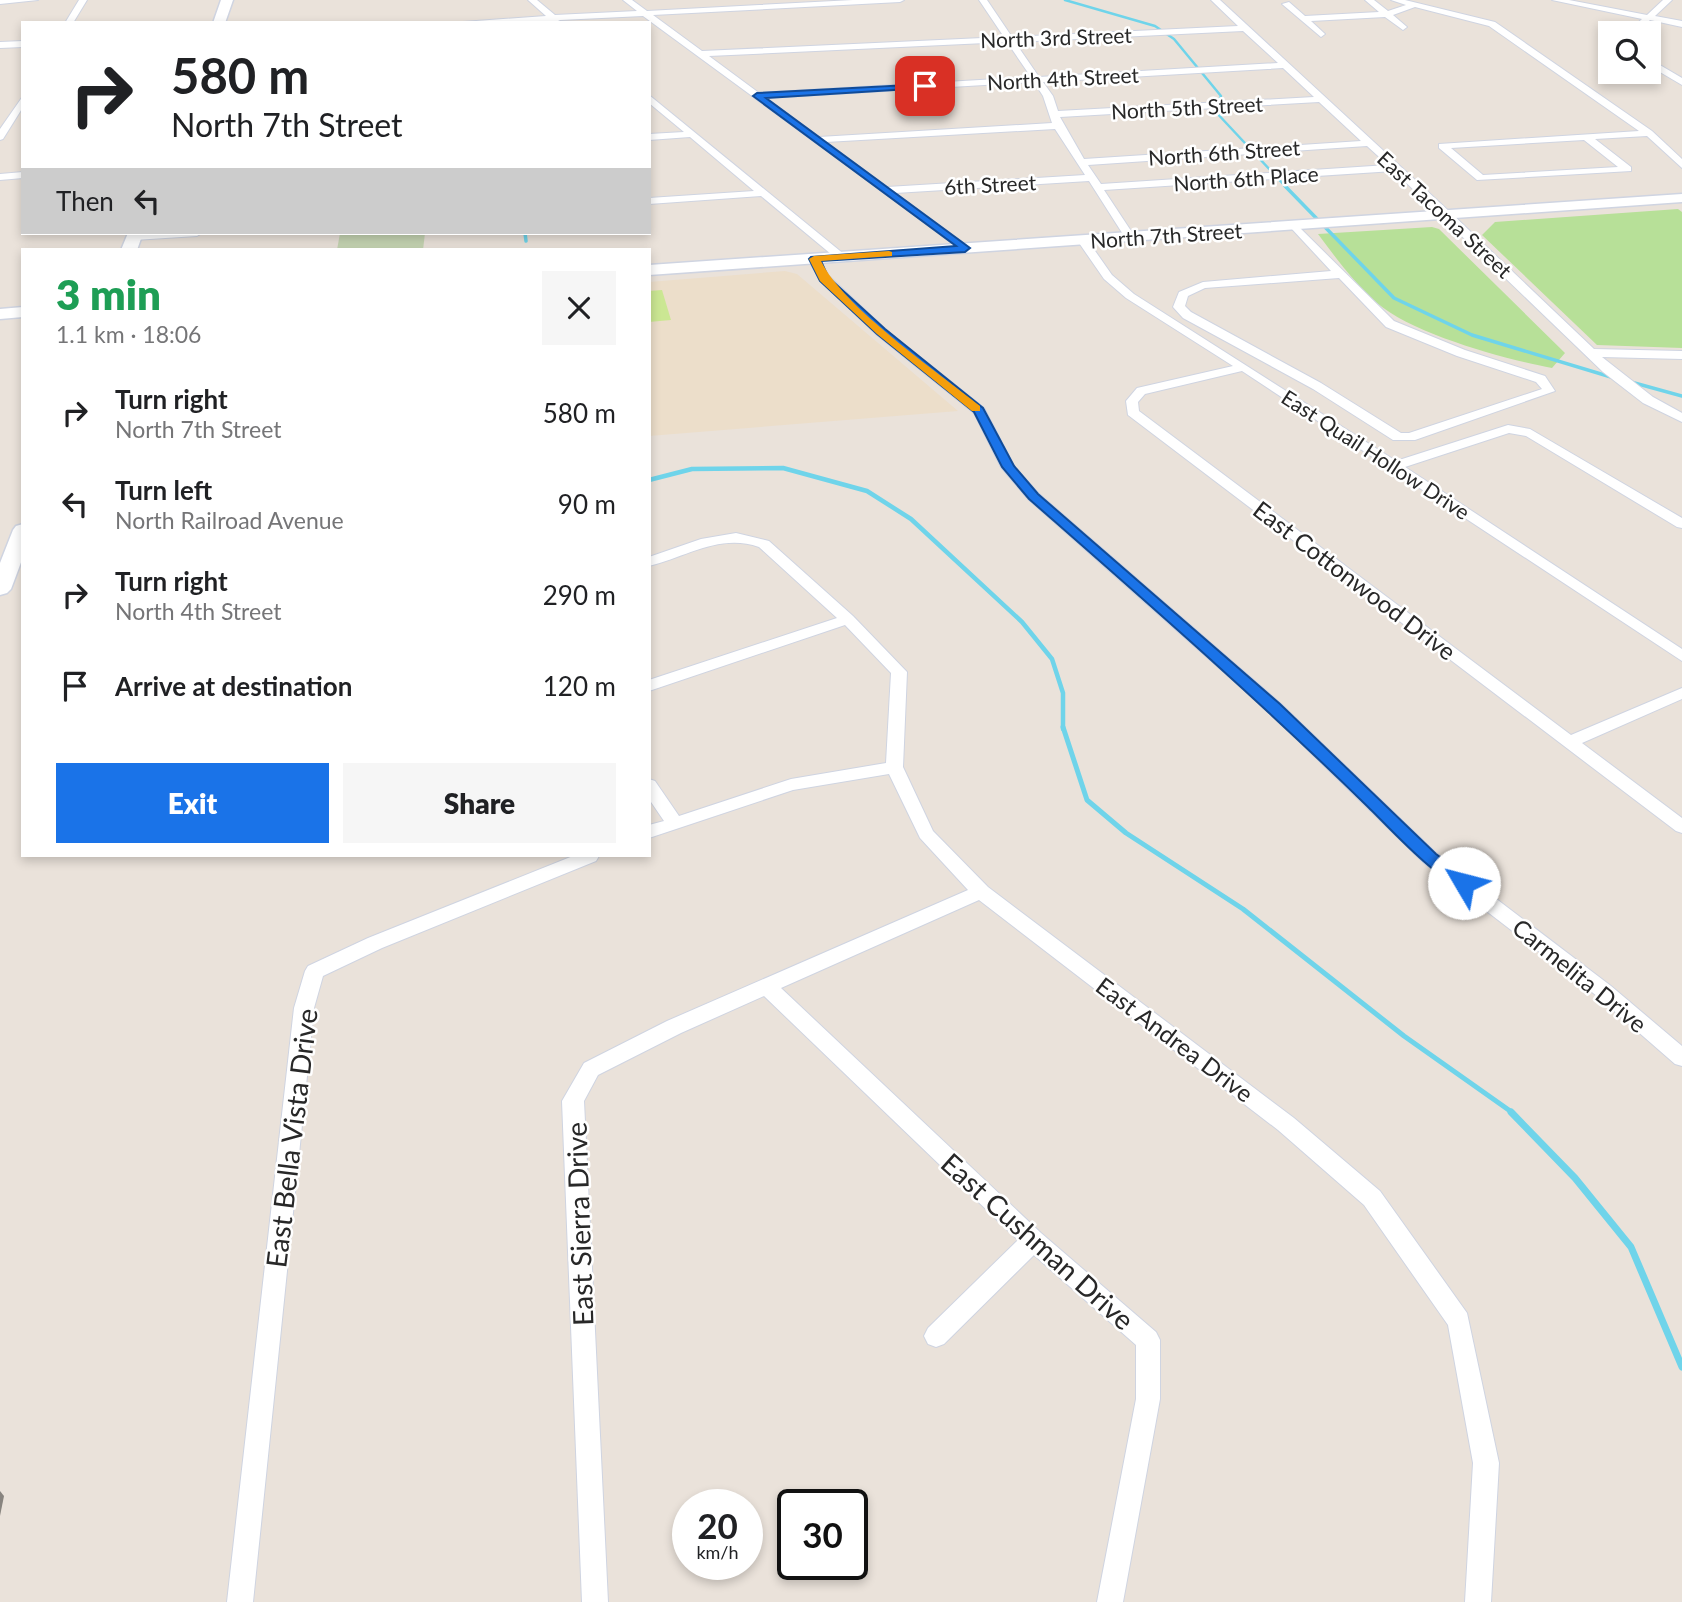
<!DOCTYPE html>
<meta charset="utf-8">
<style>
:root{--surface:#fff;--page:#f6f6f6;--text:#202124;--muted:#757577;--accent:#1a73e8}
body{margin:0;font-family:Lato,sans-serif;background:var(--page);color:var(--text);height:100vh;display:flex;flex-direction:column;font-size:26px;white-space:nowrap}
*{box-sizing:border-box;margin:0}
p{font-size:23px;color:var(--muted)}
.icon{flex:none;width:38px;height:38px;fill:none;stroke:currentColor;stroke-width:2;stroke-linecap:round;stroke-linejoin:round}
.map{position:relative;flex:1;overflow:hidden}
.sheet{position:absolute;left:21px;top:248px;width:630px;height:609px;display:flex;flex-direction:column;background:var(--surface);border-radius:0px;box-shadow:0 4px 10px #0003}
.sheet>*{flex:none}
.banner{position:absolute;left:21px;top:21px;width:630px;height:214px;border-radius:0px;box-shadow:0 4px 10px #0003;background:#fff;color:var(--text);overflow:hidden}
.tools{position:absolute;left:1598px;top:21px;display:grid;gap:14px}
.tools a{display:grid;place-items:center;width:63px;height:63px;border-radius:0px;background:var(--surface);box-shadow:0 4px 10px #0003;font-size:35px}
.speed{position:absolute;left:672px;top:1489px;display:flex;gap:14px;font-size:35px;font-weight:700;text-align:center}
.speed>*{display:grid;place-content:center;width:91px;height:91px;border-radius:50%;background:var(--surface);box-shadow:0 4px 10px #0003;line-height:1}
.speed small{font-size:18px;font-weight:400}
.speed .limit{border:4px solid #111;border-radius:10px;background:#fff;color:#111}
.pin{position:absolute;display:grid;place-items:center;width:60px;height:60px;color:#fff;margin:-30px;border-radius:14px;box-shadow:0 4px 10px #0006}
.me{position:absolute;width:77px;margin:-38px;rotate:307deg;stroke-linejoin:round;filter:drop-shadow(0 0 5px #0008)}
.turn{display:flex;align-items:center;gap:24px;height:147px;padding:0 35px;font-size:32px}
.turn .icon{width:91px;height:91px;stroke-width:2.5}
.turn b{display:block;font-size:49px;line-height:60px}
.then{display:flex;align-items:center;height:66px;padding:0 35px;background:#0003;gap:14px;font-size:26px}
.round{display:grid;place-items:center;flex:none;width:74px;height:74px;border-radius:0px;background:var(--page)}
.overview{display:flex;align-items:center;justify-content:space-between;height:119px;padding:0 35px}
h1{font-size:42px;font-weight:800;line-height:52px;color:#1e9e55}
.button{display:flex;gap:14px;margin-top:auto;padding:14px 35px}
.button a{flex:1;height:80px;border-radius:0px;background:var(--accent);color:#fff;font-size:28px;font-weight:800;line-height:80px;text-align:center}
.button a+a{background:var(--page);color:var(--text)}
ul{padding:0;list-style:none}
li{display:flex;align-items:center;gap:21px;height:91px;padding:0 35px}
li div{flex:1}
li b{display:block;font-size:26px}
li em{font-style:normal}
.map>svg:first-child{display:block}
.education{fill:#ecdeca}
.green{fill:#b7e098}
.cemetery{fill:#c5d4b2}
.pitch{fill:#cbe793}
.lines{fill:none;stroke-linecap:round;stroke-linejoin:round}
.stream-far4{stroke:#6fd4ea;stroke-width:2.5}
.stream-far3{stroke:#6fd4ea;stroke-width:3.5}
.stream-far2{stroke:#6fd4ea;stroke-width:4.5}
.stream-far1{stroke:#6fd4ea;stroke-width:5}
.stream{stroke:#6fd4ea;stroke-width:7}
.minor-casing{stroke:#cfd4e1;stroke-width:2}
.secondary-casing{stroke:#cfd4e1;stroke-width:3}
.minor{fill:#fff;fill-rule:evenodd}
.secondary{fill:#fff;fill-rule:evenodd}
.shaded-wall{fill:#88847f}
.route{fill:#1a73e8;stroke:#114b97;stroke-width:2}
.slow{fill:#f59e0b}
.labels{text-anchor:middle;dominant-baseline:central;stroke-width:5;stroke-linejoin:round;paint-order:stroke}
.far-street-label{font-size:21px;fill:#282828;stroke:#fff}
.street-label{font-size:24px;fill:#282828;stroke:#fff}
.near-street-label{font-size:28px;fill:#282828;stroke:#fff}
</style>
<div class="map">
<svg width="1682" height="1602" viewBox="0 0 1682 1602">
<rect width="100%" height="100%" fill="#eae2da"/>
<path class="education" d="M 785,271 L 797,274 L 958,411 L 649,436 L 649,282 Z"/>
<path class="green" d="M 1678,209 L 1682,212 L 1682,348 L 1597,345 L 1482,235 L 1495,222 Z
M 1432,227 L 1439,229 L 1565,353 L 1552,368 C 1504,359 1413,334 1377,303 C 1354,283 1336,258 1318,234 Z"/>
<path class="cemetery" d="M 340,233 L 425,233 L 423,250 L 337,250 Z"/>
<path class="pitch" d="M 662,290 L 671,320 L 649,322 L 649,291 Z"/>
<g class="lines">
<path class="stream-far4" d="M 1065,0 L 1155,26 L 1174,39 L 1221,96 L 1214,110 L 1287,188"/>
<path class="stream-far3" d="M 1285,186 L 1394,298 L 1472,335 L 1611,377
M 525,233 L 526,241
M 1631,382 L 1682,396"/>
<path class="stream-far2" d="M 649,480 L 692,469 L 783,468 L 867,491 L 911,519 L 1022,622 L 1052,659 L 1063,693 L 1063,729"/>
<path class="stream-far1" d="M 1063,727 L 1087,800 L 1126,833 L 1243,909 L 1404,1036 L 1513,1113"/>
<path class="stream" d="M 1511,1112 L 1575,1178 L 1631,1247 L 1682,1367"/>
<defs>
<path id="minor" d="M 0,0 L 38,0 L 0,4 Z
M 79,0 L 87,0 L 73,23 L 65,23 Z
M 528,0 L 537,0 L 555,15 L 637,11 L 623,0 L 632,0 L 647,11 L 853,0 L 904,0 L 900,2 L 653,15 L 702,51 L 1004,37 L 979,0 L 987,0 L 1012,37 L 1238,26 L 1211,0 L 1220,0 L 1452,214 L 1594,349 L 1682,351 L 1682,359 L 1602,357 L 1653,397 L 1682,413 L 1682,422 L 1643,403 L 1603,372 L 1394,171 L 1104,190 L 1135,237 L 1130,240 L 1126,239 L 1089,181 L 895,193 L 969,247 L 971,249 L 965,252 L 643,16 L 560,20 L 556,22 L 449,23 L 546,16 ZM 1243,31 L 1278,63 L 1039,77 L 1015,42 ZM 1007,42 L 1031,77 L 759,93 L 709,56 ZM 1283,68 L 1314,97 L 1058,111 L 1053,96 L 1043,82 ZM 1034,82 L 1043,96 L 1052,123 L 819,137 L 766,98 ZM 1319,102 L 1361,141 L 1084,159 L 1060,117 ZM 1055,129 L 1085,175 L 887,187 L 826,142 ZM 1367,146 L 1388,165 L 1101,184 L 1088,165 Z
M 1365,0 L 1374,0 L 1388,11 L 1406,5 L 1391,0 L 1405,0 L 1495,22 L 1652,131 L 1682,159 L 1682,168 L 1647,136 L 1595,139 L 1631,167 L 1631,171 L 1477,180 L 1439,148 L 1439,144 L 1639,131 L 1489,26 L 1415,7 L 1393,15 L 1407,27 L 1403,30 L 1385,17 L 1311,21 L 1325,34 L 1321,37 L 1282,4 L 1289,2 L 1305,16 L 1379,12 ZM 1584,140 L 1618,167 L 1483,175 L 1451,148 Z
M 1552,0 L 1569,0 L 1647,15 L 1663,0 L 1672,0 L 1655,16 L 1682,21 L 1682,27 L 1650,20 L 1636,33 L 1627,33 L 1642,19 Z
M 23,41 L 23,47 L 0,48 L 0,42 Z
M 1648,58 L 1682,78 L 1682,85 L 1648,65 Z
M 649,95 L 845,255 L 845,259 L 837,259 L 761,196 L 649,204 L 649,198 L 754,191 L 690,137 L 649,140 L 649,134 L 684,132 L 649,103 Z
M 23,96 L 23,107 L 3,139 L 0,140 L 0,129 Z
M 23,172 L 23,178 L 0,180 L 0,174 Z
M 1295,223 L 1394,321 L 1465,350 L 1545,376 L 1555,391 L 1415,440 L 1393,440 L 1313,389 L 1183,318 L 1173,307 L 1179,292 L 1203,282 L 1331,271 L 1291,228 L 1290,226 ZM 1339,278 L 1386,327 L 1457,356 L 1536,382 L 1542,389 L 1409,433 L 1401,433 L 1321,383 L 1191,312 L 1185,306 L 1188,296 L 1205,288 Z
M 150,233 L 202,233 L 197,236 L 134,240 L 129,237 L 134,234 Z
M 1078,238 L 1086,238 L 1112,275 L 1134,294 L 1396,461 L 1508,425 L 1530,429 L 1682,518 L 1682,528 L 1677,527 L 1526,436 L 1509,433 L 1405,467 L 1682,649 L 1682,661 L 1242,371 L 1145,394 L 1138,402 L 1139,411 L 1571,735 L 1682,688 L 1682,699 L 1582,743 L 1682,818 L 1682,833 L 1676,831 L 1128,415 L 1126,401 L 1137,388 L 1233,366 L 1126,298 L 1104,279 L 1077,240 Z
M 810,257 L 818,257 L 829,276 L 885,329 L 984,408 L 1014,466 L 1038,493 L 1281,704 L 1436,853 L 1611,986 L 1682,1046 L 1682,1066 L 1675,1064 L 1597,996 L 1424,863 L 1269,712 L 1028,499 L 1001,467 L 974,413 L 877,335 L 820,280 L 808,259 Z
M 736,533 L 769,541 L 853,616 L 907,672 L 903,767 L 933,831 L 988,887 L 1294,1118 L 1380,1191 L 1467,1313 L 1499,1463 L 1491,1602 L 1465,1602 L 1473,1463 L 1448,1325 L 1364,1205 L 1278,1130 L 979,900 L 781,988 L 1041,1233 L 1156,1332 L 1160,1340 L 1160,1399 L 1123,1602 L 1097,1602 L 1136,1399 L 1136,1345 L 1034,1255 L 944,1344 L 936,1347 L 928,1344 L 924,1336 L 928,1328 L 1018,1240 L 764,996 L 681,1033 L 598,1075 L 584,1101 L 608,1602 L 582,1602 L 562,1101 L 584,1063 L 667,1021 L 968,890 L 920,838 L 889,774 L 793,790 L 649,838 L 649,825 L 664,821 L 649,799 L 649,779 L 655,781 L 679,816 L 791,779 L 886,763 L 891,673 L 845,625 L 649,691 L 649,680 L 837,618 L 759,547 C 720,533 686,557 649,566 L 649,557 L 701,539 Z
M 573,856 L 599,856 L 596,861 L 382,948 L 323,976 L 314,1008 L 253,1602 L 227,1602 L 294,1008 L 305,971 L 308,966 L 368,938 Z"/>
<path id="secondary" d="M 221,0 L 233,0 L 225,23 L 213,23 Z
M 1682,194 L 1682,202 L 649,275 L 649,265 Z
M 128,233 L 143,233 L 137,250 L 121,250 Z
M 23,307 L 23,317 L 0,319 L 0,309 Z
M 23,524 L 23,557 L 11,589 L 7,593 L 0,595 L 0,563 L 13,530 L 16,526 Z"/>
</defs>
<use href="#minor" class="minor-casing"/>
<use href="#secondary" class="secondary-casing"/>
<use href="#minor" class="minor"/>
<use href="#secondary" class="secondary"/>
</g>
<path class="shaded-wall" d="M 0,1491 L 4,1496 L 0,1516 Z"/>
<path class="route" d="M 927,84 L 925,88 L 766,98 L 970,248 L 965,252 L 821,261 L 828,277 L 885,329 L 983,408 L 1014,466 L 1038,494 L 1280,704 L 1436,854 L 1470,879 L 1473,883 L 1470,888 C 1449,894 1385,823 1368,807 C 1259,700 1144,600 1029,499 L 1002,467 L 974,412 L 877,334 L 820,281 L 809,259 L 811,257 L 956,246 L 753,96 L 757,93 Z"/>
<path class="slow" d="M 889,251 L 892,252 L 892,256 L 821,261 C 843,307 938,372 980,406 L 980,411 L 972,411 L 877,334 L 820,281 L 809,259 L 814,256 Z"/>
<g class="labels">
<g class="far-street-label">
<text transform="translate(1056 37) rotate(-2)">North 3rd Street</text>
<text transform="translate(1063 78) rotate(-3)">North 4th Street</text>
<text transform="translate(1187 107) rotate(-3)">North 5th Street</text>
<text transform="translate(1224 152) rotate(-4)">North 6th Street</text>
<text transform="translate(1246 178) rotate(-4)">North 6th Place</text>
<text transform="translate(990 184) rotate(-3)">6th Street</text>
<text transform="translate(1445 214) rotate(43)">East Tacoma Street</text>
<text transform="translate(1166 235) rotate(-4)">North 7th Street</text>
<text transform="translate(1376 454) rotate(33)">East Quail Hollow Drive</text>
</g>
<g class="street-label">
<text transform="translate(1355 580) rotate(37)">East Cottonwood Drive</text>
<text transform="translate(1580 975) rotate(39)">Carmelita Drive</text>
<text transform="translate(1175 1039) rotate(37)">East Andrea Drive</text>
</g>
<g class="near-street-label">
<text transform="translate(291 1138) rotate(-83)">East Bella Vista Drive</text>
<text transform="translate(579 1224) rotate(-92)">East Sierra Drive</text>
<text transform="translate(1038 1241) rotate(42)">East Cushman Drive</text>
</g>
</g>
</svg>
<div class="tools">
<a><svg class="icon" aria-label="search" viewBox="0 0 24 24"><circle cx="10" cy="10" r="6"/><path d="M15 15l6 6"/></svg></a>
</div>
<div class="speed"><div>20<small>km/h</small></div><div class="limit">30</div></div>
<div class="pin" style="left:925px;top:86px;background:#d93025"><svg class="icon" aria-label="arrive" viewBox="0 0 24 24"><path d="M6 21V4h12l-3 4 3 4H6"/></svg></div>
<svg class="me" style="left:1464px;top:883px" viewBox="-20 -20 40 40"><circle r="19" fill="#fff"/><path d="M0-13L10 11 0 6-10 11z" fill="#1a73e8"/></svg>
<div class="banner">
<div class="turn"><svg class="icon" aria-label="right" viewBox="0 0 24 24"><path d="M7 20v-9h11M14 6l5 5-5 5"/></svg><div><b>580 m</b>North 7th Street</div></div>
<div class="then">Then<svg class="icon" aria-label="left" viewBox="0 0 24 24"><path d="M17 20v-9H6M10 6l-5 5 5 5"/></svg></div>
</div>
<section class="sheet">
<div class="overview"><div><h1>3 min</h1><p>1.1 km · 18:06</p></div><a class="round"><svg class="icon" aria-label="close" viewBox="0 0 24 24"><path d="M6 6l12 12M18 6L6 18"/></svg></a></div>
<ul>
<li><svg class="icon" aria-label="right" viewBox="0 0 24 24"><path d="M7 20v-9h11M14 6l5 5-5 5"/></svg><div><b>Turn right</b><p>North 7th Street</p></div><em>580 m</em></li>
<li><svg class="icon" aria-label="left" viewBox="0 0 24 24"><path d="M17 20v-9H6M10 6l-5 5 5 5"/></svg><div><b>Turn left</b><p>North Railroad Avenue</p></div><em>90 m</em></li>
<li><svg class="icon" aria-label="right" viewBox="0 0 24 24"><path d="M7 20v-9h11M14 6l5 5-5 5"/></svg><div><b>Turn right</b><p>North 4th Street</p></div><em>290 m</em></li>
<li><svg class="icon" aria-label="arrive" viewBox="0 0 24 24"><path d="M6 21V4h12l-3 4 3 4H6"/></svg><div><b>Arrive at destination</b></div><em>120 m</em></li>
</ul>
<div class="button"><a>Exit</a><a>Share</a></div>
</section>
</div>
